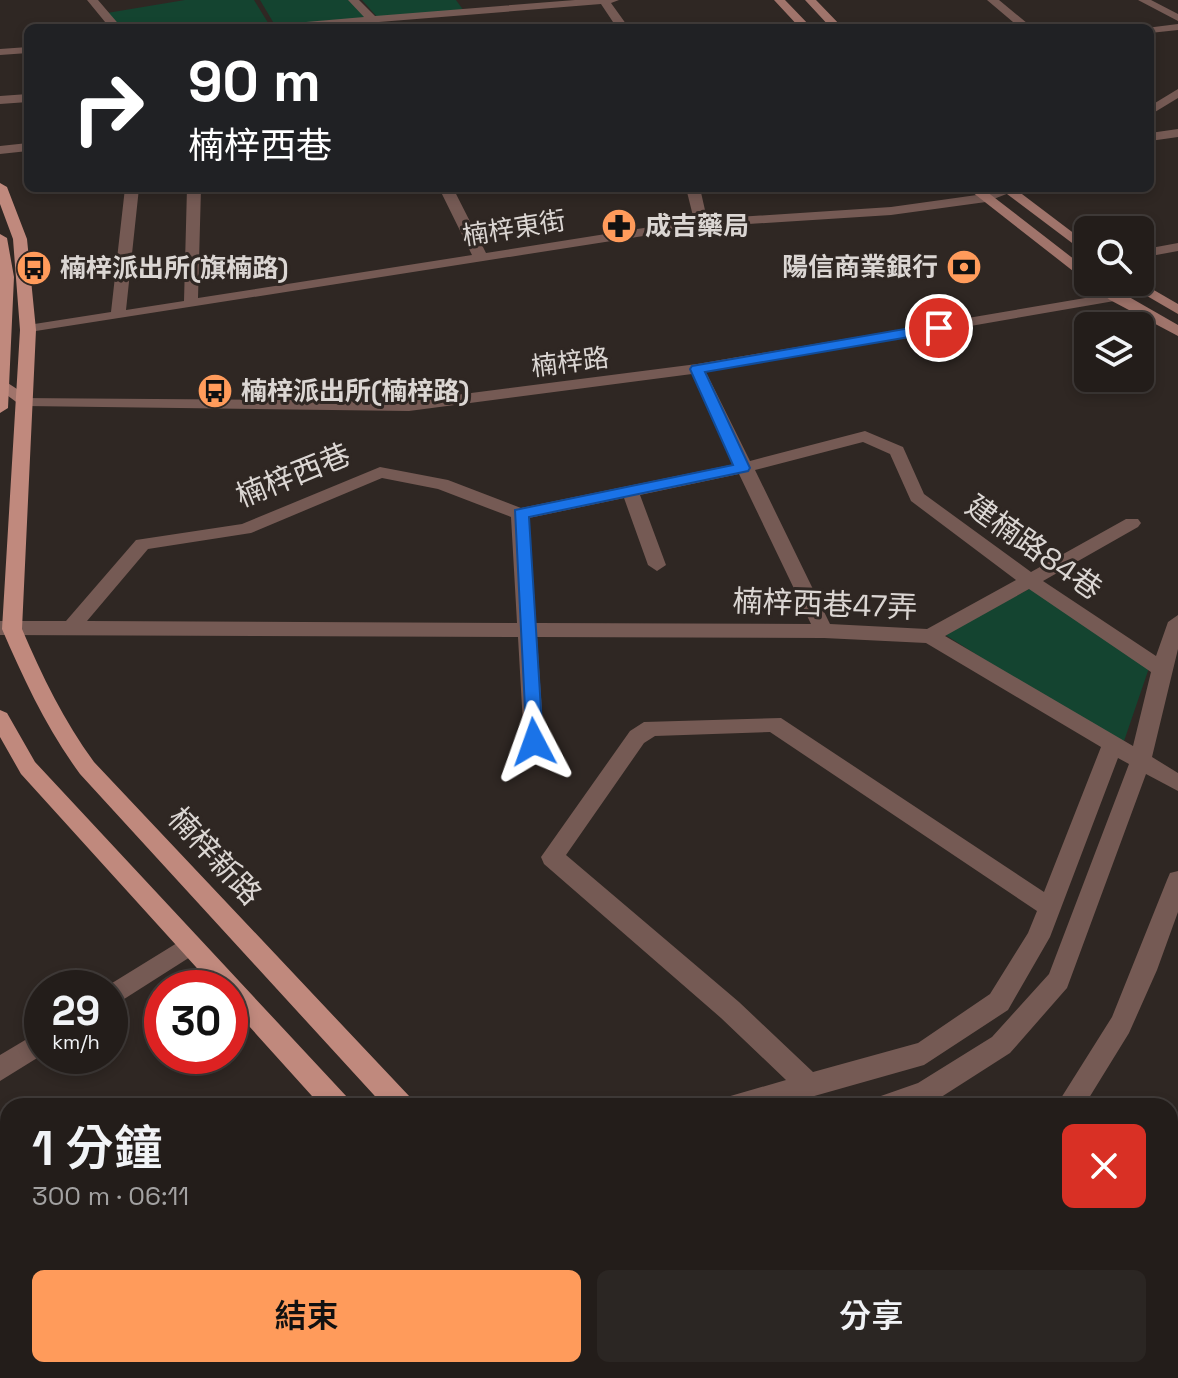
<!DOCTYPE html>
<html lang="zh-TW">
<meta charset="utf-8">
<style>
:root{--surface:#231d1a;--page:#2b2623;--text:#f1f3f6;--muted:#a3a2a2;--line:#403b39;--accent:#ff9b5b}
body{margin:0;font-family:"Space Grotesk","Noto Sans TC",sans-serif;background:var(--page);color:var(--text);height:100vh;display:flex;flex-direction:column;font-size:30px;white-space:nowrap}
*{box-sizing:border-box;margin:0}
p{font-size:26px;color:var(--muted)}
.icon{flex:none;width:44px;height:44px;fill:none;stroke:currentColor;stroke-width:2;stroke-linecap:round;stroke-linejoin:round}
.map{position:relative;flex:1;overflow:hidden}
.panel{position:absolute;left:0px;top:1098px;width:1178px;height:280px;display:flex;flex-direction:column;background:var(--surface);border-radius:24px 24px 0 0;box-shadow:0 4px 12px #0003,0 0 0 2px var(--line)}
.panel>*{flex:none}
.banner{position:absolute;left:24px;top:24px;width:1130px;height:168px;border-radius:12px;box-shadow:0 4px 12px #0003,0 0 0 2px var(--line);background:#202124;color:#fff;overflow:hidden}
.controls{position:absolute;left:1074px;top:216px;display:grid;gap:16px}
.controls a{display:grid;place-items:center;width:80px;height:80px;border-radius:12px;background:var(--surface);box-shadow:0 4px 12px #0003,0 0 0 2px var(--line);font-size:40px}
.speed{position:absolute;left:24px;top:970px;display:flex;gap:16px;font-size:40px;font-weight:700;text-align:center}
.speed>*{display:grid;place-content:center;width:104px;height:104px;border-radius:50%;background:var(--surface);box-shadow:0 4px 12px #0003,0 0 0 2px var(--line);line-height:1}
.speed small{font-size:20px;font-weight:400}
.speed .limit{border:12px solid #d22;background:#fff;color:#111}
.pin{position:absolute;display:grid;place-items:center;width:68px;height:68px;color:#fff;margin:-34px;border:4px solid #fff;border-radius:50%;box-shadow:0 2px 8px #0007}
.me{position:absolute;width:88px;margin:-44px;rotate:356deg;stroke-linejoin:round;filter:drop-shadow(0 0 6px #0008)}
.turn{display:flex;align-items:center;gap:28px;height:168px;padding:0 32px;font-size:36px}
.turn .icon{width:104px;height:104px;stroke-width:2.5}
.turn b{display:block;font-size:56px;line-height:68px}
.round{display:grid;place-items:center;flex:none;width:84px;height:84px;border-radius:12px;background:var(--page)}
.head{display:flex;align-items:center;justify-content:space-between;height:136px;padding:0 32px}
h1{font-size:48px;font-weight:600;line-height:60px}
.action{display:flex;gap:16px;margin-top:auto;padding:16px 32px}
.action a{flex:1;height:92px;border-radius:12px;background:var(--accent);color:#111;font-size:32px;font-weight:600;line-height:92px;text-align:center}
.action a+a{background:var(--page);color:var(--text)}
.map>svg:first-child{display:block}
.green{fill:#144430}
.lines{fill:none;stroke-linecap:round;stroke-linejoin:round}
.stream{stroke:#021c1f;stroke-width:10}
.street{fill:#755a54;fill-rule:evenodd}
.secondary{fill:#a0746b;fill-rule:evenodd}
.primary{fill:#c0897d;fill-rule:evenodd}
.route{fill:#1a73e8;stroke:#114b97;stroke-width:2}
.labels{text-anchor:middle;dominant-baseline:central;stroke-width:6;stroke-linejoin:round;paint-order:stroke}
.far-poi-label{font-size:26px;font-weight:bold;fill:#dbd6d3;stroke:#2f2723;text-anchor:start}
.far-street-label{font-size:26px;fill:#dbd6d3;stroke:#2f2723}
.street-label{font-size:30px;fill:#dbd6d3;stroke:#2f2723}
</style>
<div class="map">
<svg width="1178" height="1378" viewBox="0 0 1178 1378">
<rect width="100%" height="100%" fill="#2f2723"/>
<path class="green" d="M 185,0 L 254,0 L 270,26 L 120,28 L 107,13 Z
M 260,0 L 352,0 L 372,19 L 276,27 Z
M 362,0 L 456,0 L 464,11 L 378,18 Z
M 1031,588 L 1149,668 L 1122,747 L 944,634 Z"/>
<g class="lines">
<path class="stream" d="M 151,1378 L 169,1370"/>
<path class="street" d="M 87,0 L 98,0 L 122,28 L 110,28 Z
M 348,0 L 359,0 L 375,16 L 575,0 L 619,0 L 611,3 L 629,28 L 617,28 L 601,4 L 379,22 L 381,28 L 369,28 L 368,23 L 265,28 L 271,25 L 364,17 Z
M 987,0 L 999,0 L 1033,28 L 1020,28 Z
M 1138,0 L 1151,0 L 1178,14 L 1178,21 Z
M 1178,24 L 1178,30 L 1150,33 L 1150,28 L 1146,28 Z
M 28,47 L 28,53 L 0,55 L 0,49 Z
M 1178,89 L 1178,98 L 1150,115 L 1150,106 Z
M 28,94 L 28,102 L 0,104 L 0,96 Z
M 1178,129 L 1178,137 L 1150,141 L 1150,133 Z
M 28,143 L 28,151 L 0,154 L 0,146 Z
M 125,188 L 139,188 L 126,310 L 184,301 L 187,188 L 201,188 L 198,298 L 472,255 L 439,188 L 453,188 L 486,253 L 694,220 L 686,188 L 700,188 L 707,219 L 891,207 L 984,194 L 1002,188 L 1022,188 L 986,202 L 891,215 L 701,227 L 23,333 L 20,330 L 28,325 L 111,312 Z
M 1178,243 L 1178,251 L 1140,258 L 1140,250 Z
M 1144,288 L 1151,292 L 1149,295 L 706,372 L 750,461 L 865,431 L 903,447 L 924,494 L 1031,572 L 1126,519 L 1138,519 L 1141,523 L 1138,527 L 1043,581 L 1156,656 L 1168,622 L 1178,615 L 1178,649 L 1152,757 L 1178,773 L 1178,791 L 1146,774 L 1067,988 L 1010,1053 L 935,1101 L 921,1106 L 874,1106 L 878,1097 L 918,1083 L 992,1037 L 1049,974 L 1129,764 L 1118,758 L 1050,937 L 1008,1010 L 924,1065 L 779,1106 L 723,1106 L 727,1097 L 786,1080 L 721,1018 L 544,864 L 541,857 L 630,731 L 644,722 L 781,718 L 1044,892 L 1101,747 L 926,643 L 824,638 L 537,637 L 544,742 L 541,748 L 527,748 L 524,742 L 518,637 L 0,635 L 0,621 L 66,621 L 136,540 L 242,524 L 380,467 L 448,480 L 521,508 L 735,464 L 692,374 L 409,411 L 25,406 L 19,404 L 19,398 L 409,401 L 697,364 ZM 863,442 L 890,454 L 911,501 L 1016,580 L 927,629 L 830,624 L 755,470 ZM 739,474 L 811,624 L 536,623 L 529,518 L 624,498 L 648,565 L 657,571 L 666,565 L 640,495 ZM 382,478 L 438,489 L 511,517 L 517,623 L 87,621 L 148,549 L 251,533 ZM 1029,589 L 1151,672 L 1133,746 L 945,636 ZM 770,732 L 1037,911 L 1028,933 L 990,994 L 918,1043 L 813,1072 L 739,1002 L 566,855 L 644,743 L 655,736 Z
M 1178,871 L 1178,912 L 1157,970 L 1129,1033 L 1084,1106 L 1056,1106 L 1112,1017 L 1167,880 L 1170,873 Z
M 190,935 L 198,938 L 202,945 L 198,952 L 110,1008 L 110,988 L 104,988 Z
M 42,1030 L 42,1055 L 0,1081 L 0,1055 Z
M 0,1183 L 8,1186 L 8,1222 L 0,1218 Z
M 32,1370 L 68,1370 L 64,1378 L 28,1378 Z
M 263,1370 L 306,1370 L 302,1378 L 259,1378 Z"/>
<path class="secondary" d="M 774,0 L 785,0 L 812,28 L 800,28 Z
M 805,0 L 816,0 L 843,28 L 831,28 Z
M 967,188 L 982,188 L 1088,270 L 1088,282 L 1103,282 L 1178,325 L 1178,336 L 1110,300 Z
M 999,188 L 1014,188 L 1088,244 L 1088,255 Z
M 1123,282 L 1140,282 L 1178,304 L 1178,314 Z
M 0,378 L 31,398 L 31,404 L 19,404 L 0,390 Z"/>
<path class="primary" d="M 0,183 L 7,187 L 27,239 L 36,330 L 22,629 C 42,676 64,721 94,762 L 410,1097 L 414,1106 L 384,1106 L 80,774 C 47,729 24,680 2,629 L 20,330 L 13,239 L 0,204 Z
M 0,234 L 7,238 L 14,277 L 8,408 L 0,413 Z
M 0,710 L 7,713 L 35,762 L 347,1097 L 351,1106 L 321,1106 L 230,1005 L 230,988 L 215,988 L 21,774 L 0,737 Z
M 568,1370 L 601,1370 L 605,1378 L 572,1378 Z
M 639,1370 L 672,1370 L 676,1378 L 643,1378 Z"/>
</g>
<path class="route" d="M 939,323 L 946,328 L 944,331 L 705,372 L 750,468 L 748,471 L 529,517 L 543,742 L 534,750 L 527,748 L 515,510 L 733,465 L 690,369 L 692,366 Z"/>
<defs>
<symbol id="pharmacy-disc" viewBox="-11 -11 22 22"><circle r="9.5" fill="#ff9b5b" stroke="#2f2723"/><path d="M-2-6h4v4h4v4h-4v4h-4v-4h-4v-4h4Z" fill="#111"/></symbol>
<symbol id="bank-disc" viewBox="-11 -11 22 22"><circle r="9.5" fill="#ff9b5b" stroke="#2f2723"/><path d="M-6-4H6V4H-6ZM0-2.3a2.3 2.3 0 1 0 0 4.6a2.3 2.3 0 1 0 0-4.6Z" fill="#111"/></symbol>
<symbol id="bus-disc" viewBox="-11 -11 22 22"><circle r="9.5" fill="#ff9b5b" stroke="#2f2723"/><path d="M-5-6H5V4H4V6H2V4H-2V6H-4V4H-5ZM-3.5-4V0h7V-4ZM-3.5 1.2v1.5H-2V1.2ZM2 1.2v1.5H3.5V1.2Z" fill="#111"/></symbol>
</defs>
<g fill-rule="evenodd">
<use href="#pharmacy-disc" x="599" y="206" width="40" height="40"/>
<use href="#bank-disc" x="944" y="247" width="40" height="40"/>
<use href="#bus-disc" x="14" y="248" width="40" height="40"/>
<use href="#bus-disc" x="195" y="371" width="40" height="40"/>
</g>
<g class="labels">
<g class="far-poi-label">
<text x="645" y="226">成吉藥局</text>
<text x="938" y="267" text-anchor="end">陽信商業銀行</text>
<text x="60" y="268">楠梓派出所(旗楠路)</text>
<text x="241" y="391">楠梓派出所(楠梓路)</text>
</g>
<g class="far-street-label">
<text transform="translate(514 228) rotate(-9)">楠梓東街</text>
<text transform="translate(570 362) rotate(-7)">楠梓路</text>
</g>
<g class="street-label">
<text transform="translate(293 475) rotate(-22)">楠梓西巷</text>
<text transform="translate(1034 547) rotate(35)">建楠路84巷</text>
<text transform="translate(825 604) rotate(2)">楠梓西巷47弄</text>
<text transform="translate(215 856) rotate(47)">楠梓新路</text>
</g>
</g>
</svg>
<div class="controls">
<a><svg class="icon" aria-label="search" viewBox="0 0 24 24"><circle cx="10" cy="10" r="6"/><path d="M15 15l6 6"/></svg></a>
<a><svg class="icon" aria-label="layers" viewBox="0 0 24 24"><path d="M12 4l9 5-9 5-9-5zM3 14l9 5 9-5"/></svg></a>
</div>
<div class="speed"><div>29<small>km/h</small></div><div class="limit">30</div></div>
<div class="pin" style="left:939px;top:328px;background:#d93025"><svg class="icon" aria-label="arrive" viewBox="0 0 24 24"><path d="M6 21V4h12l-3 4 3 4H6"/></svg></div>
<svg class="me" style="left:534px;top:742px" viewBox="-20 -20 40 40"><path d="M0-17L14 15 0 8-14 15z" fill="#1a73e8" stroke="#fff" stroke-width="4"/></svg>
<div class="banner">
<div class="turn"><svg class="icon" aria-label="right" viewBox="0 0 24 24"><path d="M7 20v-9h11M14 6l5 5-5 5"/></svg><div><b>90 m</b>楠梓西巷</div></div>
</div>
<section class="panel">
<div class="head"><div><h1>1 分鐘</h1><p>300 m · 06:11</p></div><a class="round" style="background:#d93025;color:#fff"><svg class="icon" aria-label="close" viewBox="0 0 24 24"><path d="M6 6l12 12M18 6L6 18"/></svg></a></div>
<div class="action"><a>結束</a><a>分享</a></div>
</section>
</div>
